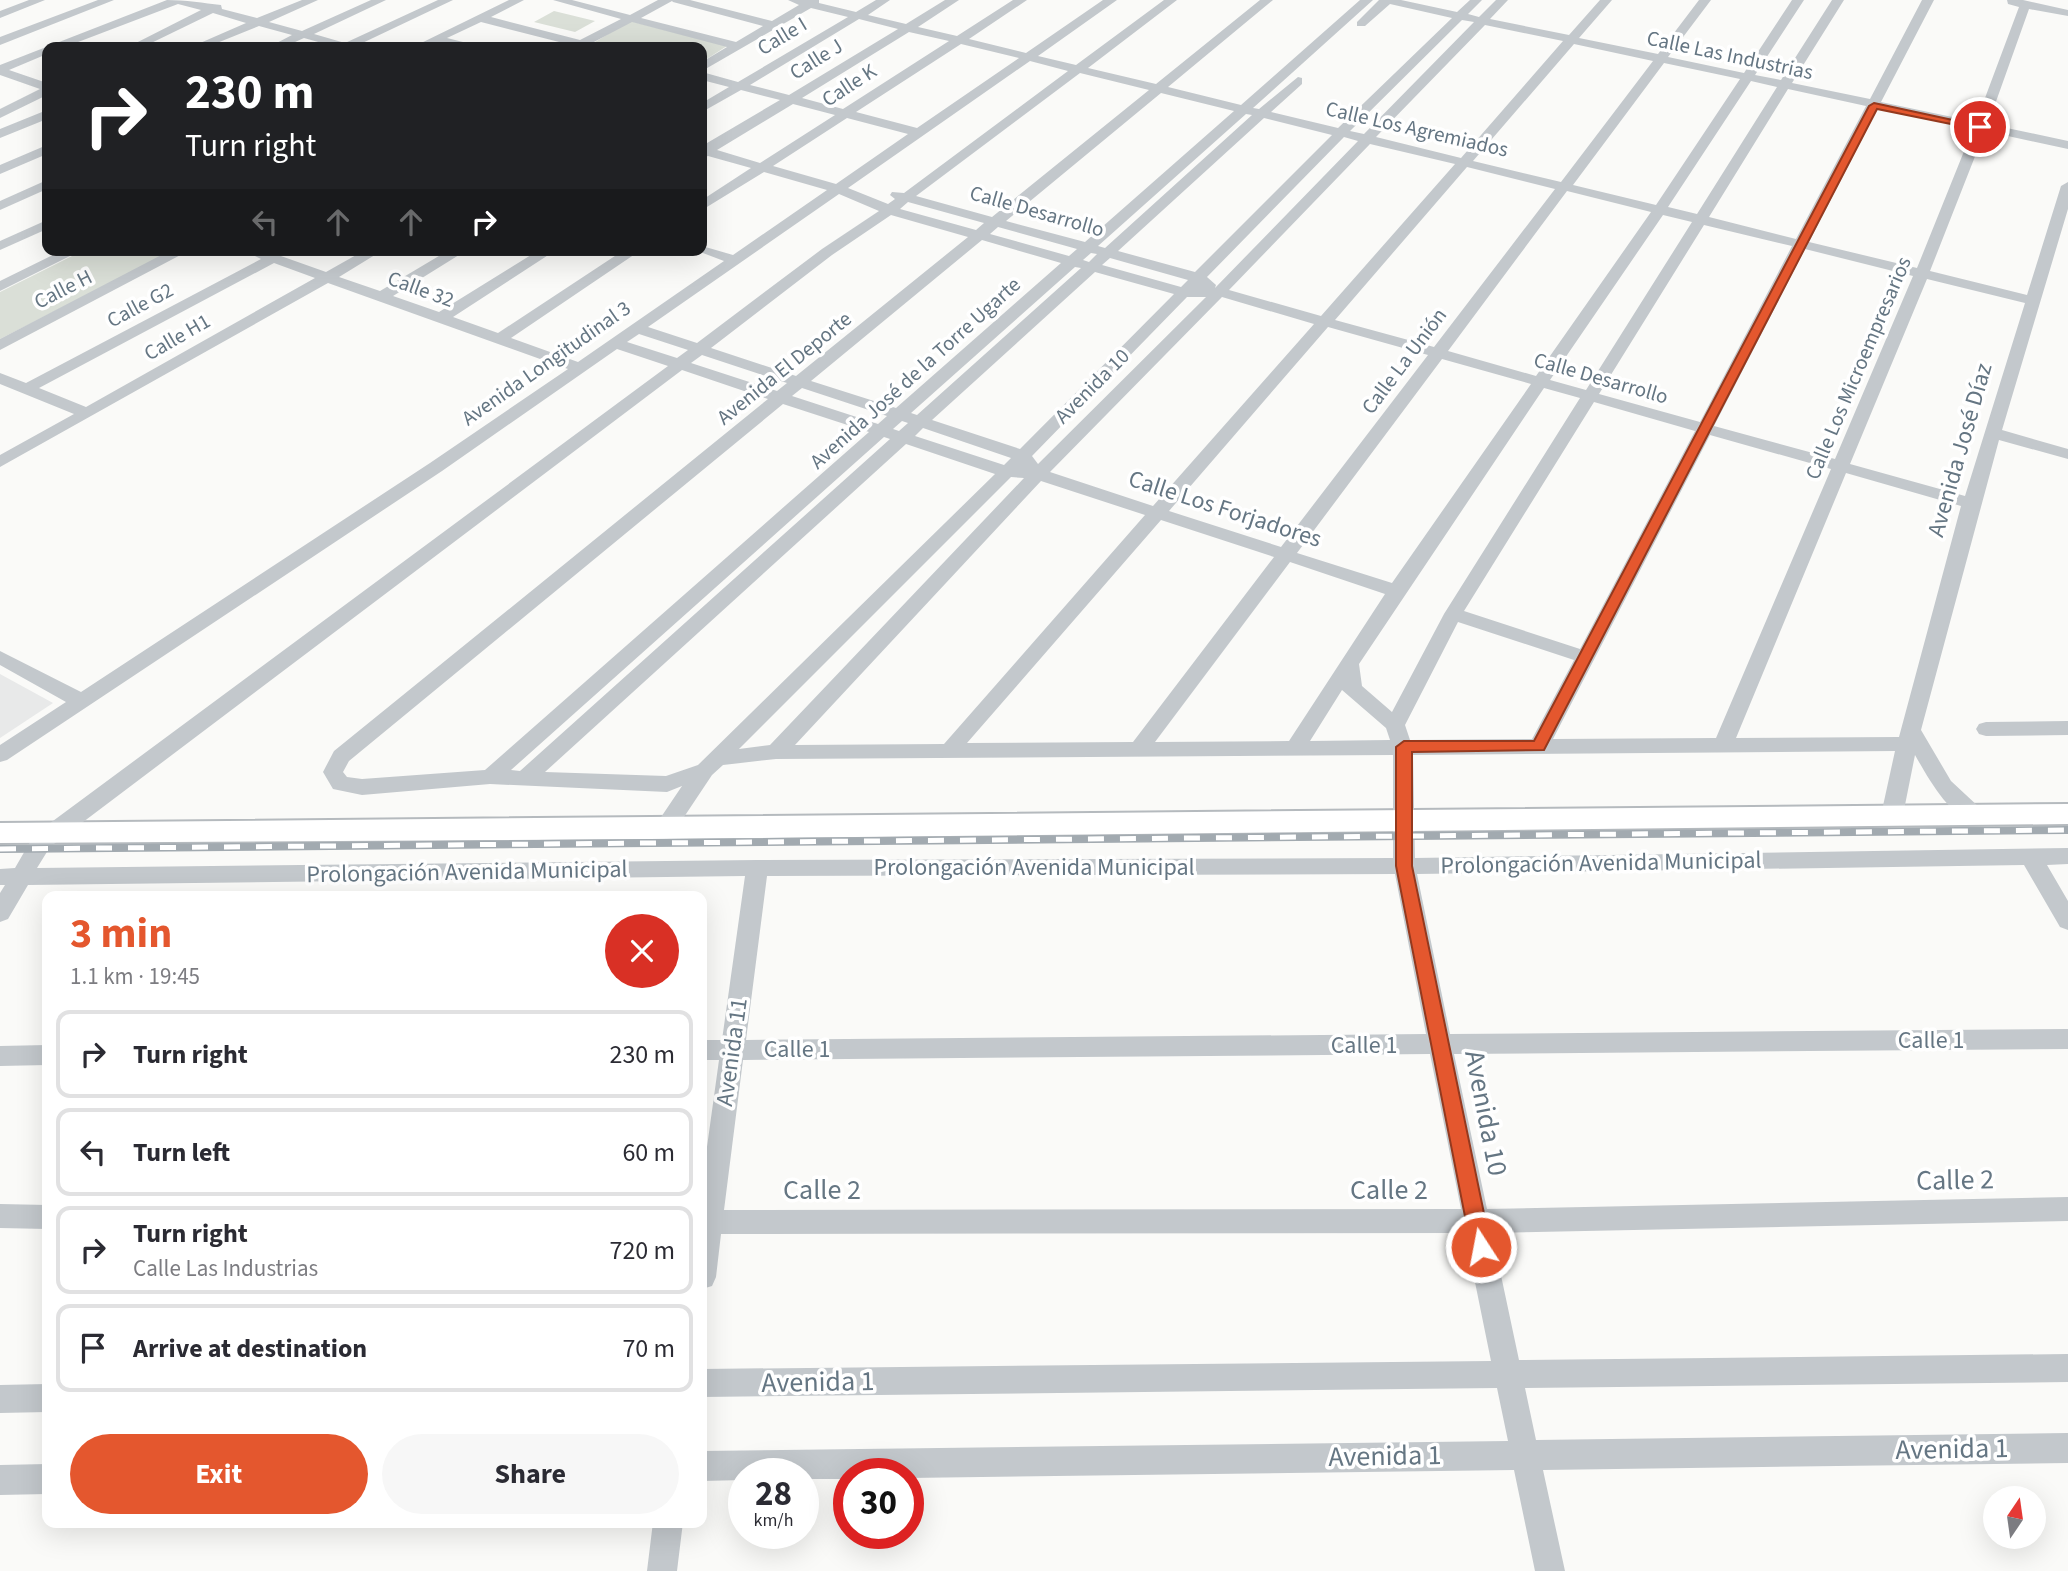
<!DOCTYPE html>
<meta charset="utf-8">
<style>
:root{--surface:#fff;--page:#f7f7f7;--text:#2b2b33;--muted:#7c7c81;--line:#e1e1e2;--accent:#e4572e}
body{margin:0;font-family:"Source Sans 3",sans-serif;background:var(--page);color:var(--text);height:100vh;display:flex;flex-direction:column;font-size:26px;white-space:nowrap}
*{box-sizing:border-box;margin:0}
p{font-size:23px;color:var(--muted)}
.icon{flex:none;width:38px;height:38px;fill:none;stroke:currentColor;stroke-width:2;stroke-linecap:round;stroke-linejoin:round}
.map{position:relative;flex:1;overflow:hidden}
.side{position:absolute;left:42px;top:891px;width:665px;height:637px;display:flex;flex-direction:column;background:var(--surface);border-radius:14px;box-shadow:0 7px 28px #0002}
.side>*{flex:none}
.banner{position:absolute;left:42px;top:42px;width:665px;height:214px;border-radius:14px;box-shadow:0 7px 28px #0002;background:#202124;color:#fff;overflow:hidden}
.needle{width:46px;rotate:13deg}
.controls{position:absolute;left:1983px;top:1486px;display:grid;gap:14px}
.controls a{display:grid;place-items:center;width:63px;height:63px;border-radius:50%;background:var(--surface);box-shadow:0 7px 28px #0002;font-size:35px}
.speed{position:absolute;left:728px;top:1458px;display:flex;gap:14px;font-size:35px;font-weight:700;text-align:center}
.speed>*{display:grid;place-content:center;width:91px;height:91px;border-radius:50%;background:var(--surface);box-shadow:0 7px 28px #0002;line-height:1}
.speed small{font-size:18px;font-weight:400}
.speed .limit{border:10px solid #d22;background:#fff;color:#111}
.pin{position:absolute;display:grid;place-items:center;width:60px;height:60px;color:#fff;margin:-30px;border:4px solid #fff;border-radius:50%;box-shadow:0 2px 7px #0007}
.me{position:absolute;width:77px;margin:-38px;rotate:349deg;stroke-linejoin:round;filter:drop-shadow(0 0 5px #0008)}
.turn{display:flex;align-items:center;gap:24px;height:147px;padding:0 28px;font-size:32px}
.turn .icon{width:91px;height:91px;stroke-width:2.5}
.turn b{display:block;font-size:49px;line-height:60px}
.lanes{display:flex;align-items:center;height:66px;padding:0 28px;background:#0003;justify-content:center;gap:35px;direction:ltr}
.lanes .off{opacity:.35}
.round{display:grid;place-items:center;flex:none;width:74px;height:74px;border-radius:37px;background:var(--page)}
.headline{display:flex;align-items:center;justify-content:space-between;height:119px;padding:0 28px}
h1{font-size:42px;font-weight:700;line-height:52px;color:var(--accent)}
.action{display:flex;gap:14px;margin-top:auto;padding:14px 28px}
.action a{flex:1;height:80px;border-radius:42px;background:var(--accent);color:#fff;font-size:28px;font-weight:700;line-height:80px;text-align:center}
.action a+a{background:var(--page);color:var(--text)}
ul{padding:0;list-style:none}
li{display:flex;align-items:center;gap:21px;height:88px;margin:0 14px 10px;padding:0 14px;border:4px solid var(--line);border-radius:14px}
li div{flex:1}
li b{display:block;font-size:26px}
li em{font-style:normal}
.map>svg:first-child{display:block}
.built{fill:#e8e9e9}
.green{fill:#dadfd7}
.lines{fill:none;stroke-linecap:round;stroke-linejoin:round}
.major-casing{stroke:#b5babe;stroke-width:4}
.minor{fill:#c3c8cc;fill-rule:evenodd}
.major{fill:#fff;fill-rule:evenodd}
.rail-casing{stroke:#a2aab0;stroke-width:8}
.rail{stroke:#fff;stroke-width:5;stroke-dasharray:16;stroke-linecap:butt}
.route{fill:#e4572e;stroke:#94391e;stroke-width:2}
.labels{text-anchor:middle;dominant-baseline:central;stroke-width:7;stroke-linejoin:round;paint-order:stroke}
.far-street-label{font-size:21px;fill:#657683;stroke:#fff}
.street-label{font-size:24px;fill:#657683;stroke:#fff}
.near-street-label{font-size:28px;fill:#657683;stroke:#fff}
</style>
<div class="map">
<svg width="2068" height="1571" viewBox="0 0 2068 1571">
<rect width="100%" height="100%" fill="#fafaf8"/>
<path class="built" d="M 0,674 L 53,703 L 0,738 Z"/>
<path class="green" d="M 554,11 L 595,21 L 575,32 L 534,22 Z
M 630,21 L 727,46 L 702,62 L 702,47 L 612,47 L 595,42 Z
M 84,250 L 146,250 L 163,256 L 0,339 L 0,292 Z"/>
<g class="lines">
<defs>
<path id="major" d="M 2068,804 L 2068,824 L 664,839 L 0,843 L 0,823 Z"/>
</defs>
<use href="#major" class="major-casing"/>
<path class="minor" d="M 29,0 L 45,0 L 0,18 L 0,11 Z
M 98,0 L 114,0 L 0,45 L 0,37 Z
M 167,0 C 185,0 204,3 221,5 L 222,9 L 257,18 L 302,0 L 318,0 L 269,22 L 302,31 L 371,0 L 386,0 L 314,34 L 345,43 L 438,0 L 453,0 L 354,47 L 336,47 L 304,38 L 284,47 L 269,47 L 292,35 L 259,26 L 207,47 L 191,47 L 246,23 L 213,13 L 143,47 L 128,47 L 201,10 L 178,4 L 65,47 L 47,47 L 47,54 L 9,70 L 47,83 L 47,95 L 0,118 L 0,109 L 40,89 L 0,75 L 0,65 Z
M 509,0 L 524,0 L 491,17 L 580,40 L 621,19 L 553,0 L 572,0 L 630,15 L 658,0 L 690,0 L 772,21 L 799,5 L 788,0 L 819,0 L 819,3 L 856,12 L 876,0 L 890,0 L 868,15 L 906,24 L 945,0 L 959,0 L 918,27 L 957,36 L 1013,0 L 1027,0 L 969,39 L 1026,53 L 1103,0 L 1117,0 L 1038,56 L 1076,65 L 1164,0 L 1177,0 L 1088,68 L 1156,84 L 1260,0 L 1273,0 L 1168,87 L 1241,105 L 1360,0 L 1373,0 L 1253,108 L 1259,109 L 1298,77 L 1302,78 L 1302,84 L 1271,112 L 1338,128 L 1452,18 L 1390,4 L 1365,26 L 1357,26 L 1357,22 L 1379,0 L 1401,0 L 1457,12 L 1470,0 L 1482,0 L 1468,14 L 1479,17 L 1496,0 L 1508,0 L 1490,19 L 1569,35 L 1600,0 L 1612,0 L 1579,38 L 1658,54 L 1699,0 L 1711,0 L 1668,57 L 1744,73 L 1792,0 L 1804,0 L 1755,75 L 1781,80 L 1832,0 L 1844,0 L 1792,83 L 1870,99 L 1922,0 L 1934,0 L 1881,102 L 1976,122 L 2019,7 L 2008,4 L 2007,0 L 2023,0 L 2068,10 L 2068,16 L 2029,9 L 1988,124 L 2068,141 L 2068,149 L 1985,131 L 1930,271 L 2027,295 L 2061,186 L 2068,182 L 2068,209 L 2002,430 L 2068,449 L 2068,459 L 1999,440 L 1921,730 L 1951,781 L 1980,808 L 1983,814 L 1980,820 C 1954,827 1926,774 1915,755 L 1903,815 L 1900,821 L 1892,823 L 1884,821 L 1881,815 L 1895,751 L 1413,755 L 1415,858 L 2068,848 L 2068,864 L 2047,865 L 2068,901 L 2068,930 L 2060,927 L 2024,865 L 1417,874 L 1450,1034 L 2068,1029 L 2068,1049 L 1454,1054 L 1487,1209 L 2068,1197 L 2068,1221 L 1492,1233 L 1519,1360 L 2068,1354 L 2068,1382 L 1525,1388 L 1536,1440 L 2068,1433 L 2068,1463 L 1543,1470 L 1565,1571 L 1535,1571 L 1514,1470 L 908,1478 L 908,1474 L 849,1474 L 849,1479 L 803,1479 L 803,1474 L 744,1474 L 744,1480 L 702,1481 L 702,1451 L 1508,1441 L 1497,1388 L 702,1397 L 702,1369 L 1491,1361 L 1465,1233 L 721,1234 L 716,1277 L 712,1286 L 702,1289 L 702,1183 L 719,1060 L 702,1060 L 702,1040 L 722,1040 L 745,876 L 28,885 L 8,919 L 0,922 L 0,893 L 5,885 L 0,885 L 0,869 L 15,868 L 34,835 L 668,366 L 617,349 L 442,471 L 7,760 L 0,762 L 0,745 L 66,702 L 0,665 L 0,651 L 81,692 L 430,463 L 568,369 L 328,283 L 0,467 L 0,455 L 74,414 L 0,384 L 0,373 L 26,383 L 261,259 L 243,250 L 264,250 L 326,272 L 365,250 L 383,250 L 339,277 L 380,291 L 449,250 L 467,250 L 393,296 L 439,312 L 539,250 L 556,250 L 453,317 L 498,333 L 624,250 L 641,250 L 511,338 L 578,362 L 724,261 L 695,250 L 702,250 L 702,246 L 733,255 L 827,190 L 764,172 L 702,210 L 702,200 L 751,168 L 708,156 L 702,158 L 702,146 L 780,100 L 741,90 L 702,112 L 702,103 L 729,87 L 702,80 L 702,72 L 738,82 L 848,17 L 811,8 L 702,71 L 702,62 L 727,47 L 632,22 L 592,43 L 599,47 L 570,47 L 571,45 L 481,22 L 447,38 L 471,44 L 473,47 L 454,47 L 437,43 L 428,47 L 413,47 ZM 672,1 L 673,2 L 763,26 L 736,42 L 641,18 ZM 859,19 L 898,29 L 789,95 L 750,85 ZM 1462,20 L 1474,22 L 1364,134 L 1350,131 ZM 1485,25 L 1563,41 L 1461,158 L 1376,137 ZM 909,32 L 949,41 L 843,109 L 802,98 ZM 961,44 L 1019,58 L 917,128 L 856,112 ZM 1574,44 L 1653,61 L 1561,182 L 1473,161 ZM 1030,61 L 1068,71 L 904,193 L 892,192 L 890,195 L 895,199 L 888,204 L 848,188 ZM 1664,63 L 1740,79 L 1656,205 L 1573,185 ZM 1080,73 L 1149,90 L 992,217 L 916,196 ZM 1751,81 L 1777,87 L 1697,214 L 1668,207 ZM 1788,89 L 1866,106 L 1796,239 L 1709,217 ZM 1161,93 L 1234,111 L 1085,242 L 1006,221 ZM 793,104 L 835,115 L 760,163 L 717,150 ZM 1878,108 L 1973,129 L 1917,268 L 1809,242 ZM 1246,114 L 1252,115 L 1105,248 L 1098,246 ZM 847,118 L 908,134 L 836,184 L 773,166 ZM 1264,118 L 1332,135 L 1195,272 L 1118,251 ZM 1344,137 L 1358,141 L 1215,288 L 1216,285 L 1207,277 ZM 1370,144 L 1455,164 L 1321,316 L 1229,290 ZM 1467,167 L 1555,189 L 1434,347 L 1335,320 ZM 1567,191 L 1651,212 L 1536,376 L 1448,351 ZM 839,194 L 879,211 L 822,249 L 697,343 L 648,327 ZM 908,202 L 984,223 L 976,230 L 900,209 ZM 891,215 L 968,237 L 796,376 L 711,348 L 832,255 ZM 1663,215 L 1692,222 L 1586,390 L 1550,380 ZM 1704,225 L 1792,246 L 1700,422 L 1599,394 ZM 998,227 L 1077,249 L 1069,256 L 990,234 ZM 982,240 L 1061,263 L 896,408 L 811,381 ZM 1805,249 L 1913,276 L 1835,459 L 1714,426 ZM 1091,253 L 1097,254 L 1089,262 L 1083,260 ZM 1110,258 L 1188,280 L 1181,287 L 1102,265 ZM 274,263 L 315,278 L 86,407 L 39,388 ZM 1075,267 L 1081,268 L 917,415 L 911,413 ZM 1095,272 L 1174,294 L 1020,449 L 932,420 ZM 1927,279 L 2025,303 L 1965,496 L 1850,464 ZM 1187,297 L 1206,297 L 1038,464 L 1032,456 ZM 1222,297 L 1314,324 L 1153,506 L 1050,472 ZM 1328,327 L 1428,355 L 1281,547 L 1169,511 ZM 639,334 L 688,350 L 677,358 L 627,342 ZM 702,355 L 787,383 L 777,391 L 691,363 ZM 1442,359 L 1531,384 L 1392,583 L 1297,553 ZM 682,370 L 768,399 L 334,751 L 323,772 L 333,789 L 362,795 L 490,784 L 667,792 L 682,786 L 653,829 L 656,835 L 664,837 L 672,835 L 712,775 L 723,765 L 776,759 L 1393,755 L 1393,858 L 757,860 L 37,868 L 50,847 ZM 802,388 L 887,416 L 878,424 L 792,396 ZM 1544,388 L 1580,398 L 1444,614 L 1392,712 L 1362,686 L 1359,664 ZM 1594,402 L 1695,431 L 1580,649 L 1464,611 ZM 783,404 L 869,432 L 485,770 L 362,779 L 347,777 L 343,772 L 349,761 ZM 902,421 L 908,423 L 899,431 L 893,429 ZM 923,428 L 1011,458 L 1004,465 L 915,436 ZM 1710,435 L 1831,469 L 1716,738 L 1553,739 ZM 884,437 L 890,439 L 520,771 L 511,770 ZM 906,444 L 995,474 L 698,765 L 666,776 L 545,772 ZM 1846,473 L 1961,506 L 1899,737 L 1736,738 ZM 1011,477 L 1024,478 L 770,745 L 739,749 ZM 1041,481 L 1145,515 L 944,744 L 795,745 ZM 1161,520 L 1274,557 L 1133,742 L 967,743 ZM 1290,562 L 1385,594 L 1289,741 L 1155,742 ZM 1458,622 L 1574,660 L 1532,739 L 1410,740 L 1405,725 ZM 1342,690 L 1386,728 L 1390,740 L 1310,741 ZM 1395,874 L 1426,1034 L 746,1040 L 767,876 ZM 1430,1054 L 1461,1209 L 724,1210 L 743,1060 Z
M 47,110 L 47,119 L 0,138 L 0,129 Z
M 47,145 L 47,154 L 0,174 L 0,165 Z
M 47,180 L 47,189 L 0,210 L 0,201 Z
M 47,220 L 47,229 L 0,250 L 0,241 Z
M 63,250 L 82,250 L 0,291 L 0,281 Z
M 171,250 L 190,250 L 0,350 L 0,339 Z
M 2068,721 L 2068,735 L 1986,736 L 1979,734 L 1976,729 L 1979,724 L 1986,722 Z
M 47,1045 L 47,1065 L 0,1066 L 0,1046 Z
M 0,1204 L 47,1205 L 47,1229 L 0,1228 Z
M 47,1384 L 47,1412 L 0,1413 L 0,1385 Z
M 47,1464 L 47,1494 L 0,1495 L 0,1465 Z
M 653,1522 L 683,1522 L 677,1571 L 647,1571 Z"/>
<use href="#major" class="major"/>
<defs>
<path id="rail" d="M 0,849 L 2068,830"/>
</defs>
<use href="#rail" class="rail-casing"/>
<use href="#rail" class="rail"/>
</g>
<path class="route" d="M 1874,103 L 1985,127 L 1980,130 L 1877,109 L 1544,750 L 1412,752 L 1412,866 L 1491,1247 L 1488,1253 L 1481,1256 L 1474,1253 L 1471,1247 L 1396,866 L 1396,747 L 1404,741 L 1534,741 L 1869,106 Z"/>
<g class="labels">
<g class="far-street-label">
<text transform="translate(782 36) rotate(-31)">Calle I</text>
<text transform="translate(1730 55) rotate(12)">Calle Las Industrias</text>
<text transform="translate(816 59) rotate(-32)">Calle J</text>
<text transform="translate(849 85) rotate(-33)">Calle K</text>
<text transform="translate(1417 129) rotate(13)">Calle Los Agremiados</text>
<text transform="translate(1037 211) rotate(16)">Calle Desarrollo</text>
<text transform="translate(63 289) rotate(-27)">Calle H</text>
<text transform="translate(421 289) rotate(20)">Calle 32</text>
<text transform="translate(140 305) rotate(-28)">Calle G2</text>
<text transform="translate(177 337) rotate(-30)">Calle H1</text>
<text transform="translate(1404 361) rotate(-53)">Calle La Unión</text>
<text transform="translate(546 363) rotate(-35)">Avenida Longitudinal 3</text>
<text transform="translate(784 368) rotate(-39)">Avenida El Deporte</text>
<text transform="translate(1858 368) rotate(-67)">Calle Los Microempresarios</text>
<text transform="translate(915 373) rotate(-42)">Avenida José de la Torre Ugarte</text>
<text transform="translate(1601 378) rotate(16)">Calle Desarrollo</text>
<text transform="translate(1092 386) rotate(-45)">Avenida 10</text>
</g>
<g class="street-label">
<text transform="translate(1960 450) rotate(-74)">Avenida José Díaz</text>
<text transform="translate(1225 509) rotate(18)">Calle Los Forjadores</text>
<text transform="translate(1601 863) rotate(-1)">Prolongación Avenida Municipal</text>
<text x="1034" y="867">Prolongación Avenida Municipal</text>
<text transform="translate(467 872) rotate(-1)">Prolongación Avenida Municipal</text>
<text x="1931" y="1040">Calle 1</text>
<text x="1364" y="1045">Calle 1</text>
<text x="797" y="1049">Calle 1</text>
<text transform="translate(732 1052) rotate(-82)">Avenida 11</text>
</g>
<g class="near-street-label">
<text transform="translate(1486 1113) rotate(79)">Avenida 10</text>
<text transform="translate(1955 1180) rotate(-1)">Calle 2</text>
<text x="822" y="1190">Calle 2</text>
<text x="1389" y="1190">Calle 2</text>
<text transform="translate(818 1382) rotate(-1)">Avenida 1</text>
<text transform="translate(1952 1449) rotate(-1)">Avenida 1</text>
<text transform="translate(1385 1456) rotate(-1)">Avenida 1</text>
</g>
</g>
</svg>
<div class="controls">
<a><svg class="needle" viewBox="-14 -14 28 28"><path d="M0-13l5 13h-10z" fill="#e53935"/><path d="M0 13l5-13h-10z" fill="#7c7c81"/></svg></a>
</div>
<div class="speed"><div>28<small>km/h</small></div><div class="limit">30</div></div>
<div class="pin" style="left:1980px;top:127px;background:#d93025"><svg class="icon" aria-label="arrive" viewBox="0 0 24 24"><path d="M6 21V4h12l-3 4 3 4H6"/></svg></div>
<svg class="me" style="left:1481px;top:1247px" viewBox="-20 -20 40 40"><circle r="17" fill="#e4572e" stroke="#fff" stroke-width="3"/><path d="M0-11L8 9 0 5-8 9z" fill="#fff"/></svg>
<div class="banner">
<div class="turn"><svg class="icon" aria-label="right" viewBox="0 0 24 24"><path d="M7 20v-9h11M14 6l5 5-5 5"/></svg><div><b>230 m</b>Turn right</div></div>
<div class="lanes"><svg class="icon off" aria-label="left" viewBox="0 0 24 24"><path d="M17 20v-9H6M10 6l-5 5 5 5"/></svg><svg class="icon off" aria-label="ahead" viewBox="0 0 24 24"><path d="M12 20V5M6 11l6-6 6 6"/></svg><svg class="icon off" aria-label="ahead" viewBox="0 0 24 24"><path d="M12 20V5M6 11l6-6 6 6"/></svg><svg class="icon" aria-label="right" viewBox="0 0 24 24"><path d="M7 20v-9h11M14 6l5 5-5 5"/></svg></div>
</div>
<section class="side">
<div class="headline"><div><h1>3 min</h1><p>1.1 km · 19:45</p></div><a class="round" style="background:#d93025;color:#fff"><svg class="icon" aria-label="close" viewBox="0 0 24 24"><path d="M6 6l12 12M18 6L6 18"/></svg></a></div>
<ul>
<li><svg class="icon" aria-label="right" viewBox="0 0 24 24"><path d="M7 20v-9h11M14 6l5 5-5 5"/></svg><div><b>Turn right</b></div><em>230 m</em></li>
<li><svg class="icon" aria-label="left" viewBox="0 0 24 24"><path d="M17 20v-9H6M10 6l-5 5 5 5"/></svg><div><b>Turn left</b></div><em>60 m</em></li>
<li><svg class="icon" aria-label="right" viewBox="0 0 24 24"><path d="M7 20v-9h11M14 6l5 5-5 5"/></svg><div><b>Turn right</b><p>Calle Las Industrias</p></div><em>720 m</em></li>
<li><svg class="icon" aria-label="arrive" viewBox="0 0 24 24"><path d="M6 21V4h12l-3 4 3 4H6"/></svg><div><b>Arrive at destination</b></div><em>70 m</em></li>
</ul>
<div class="action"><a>Exit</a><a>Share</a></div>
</section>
</div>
